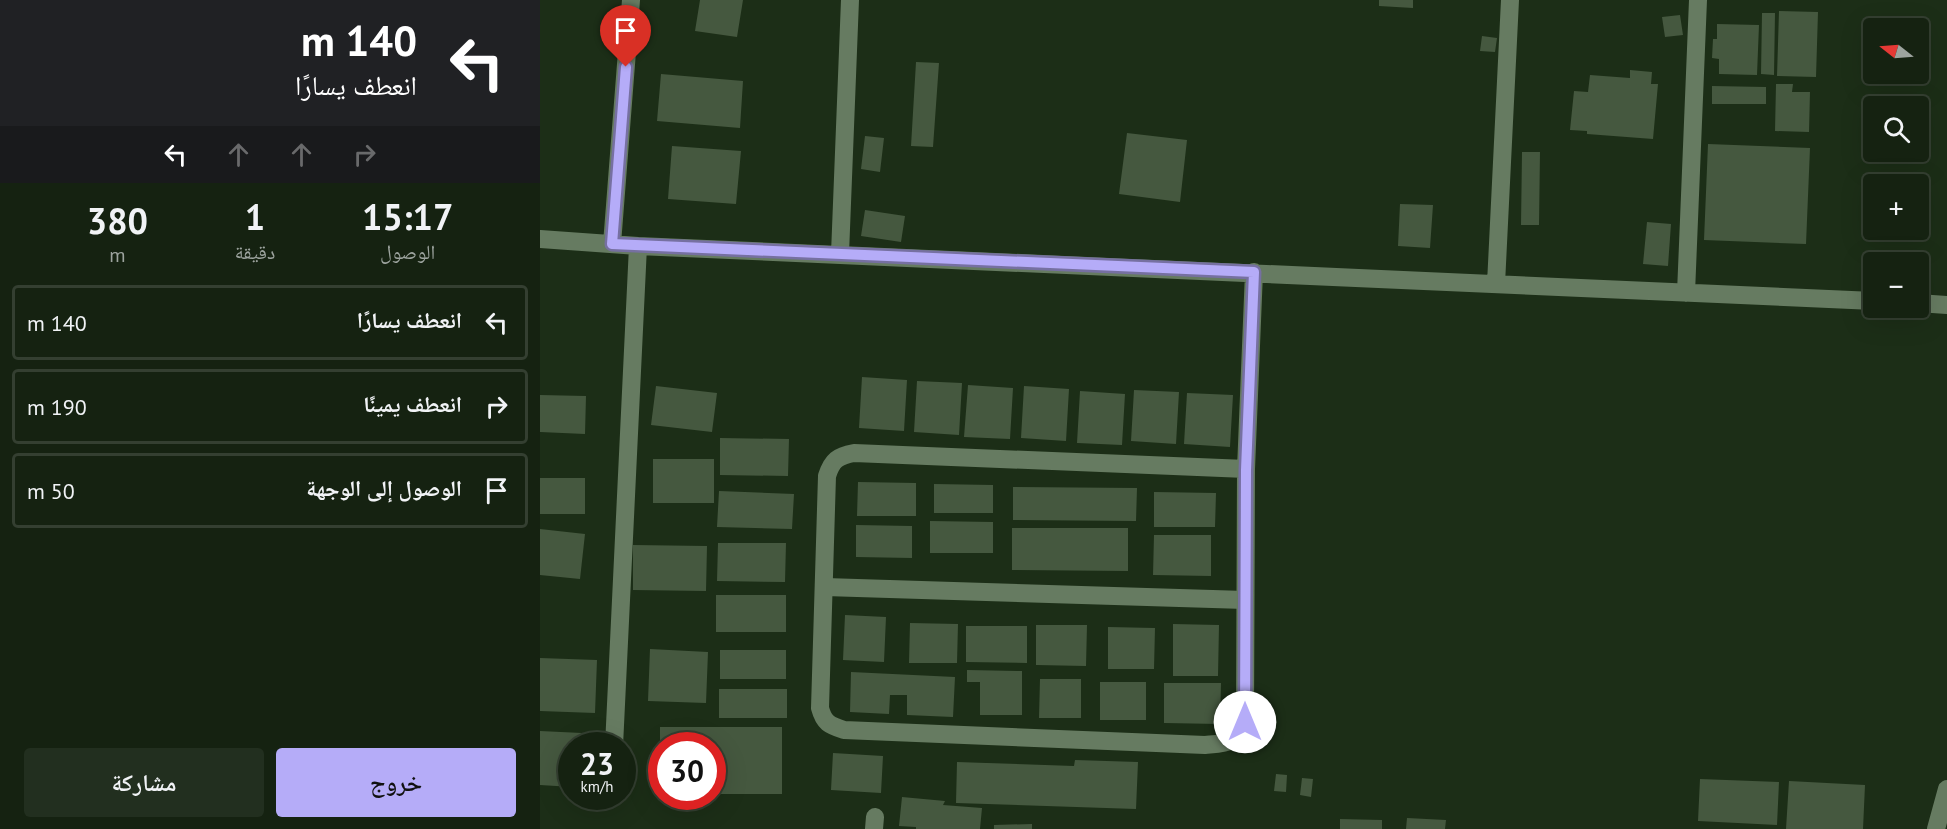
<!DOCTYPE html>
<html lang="ar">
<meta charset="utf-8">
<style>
:root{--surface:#152211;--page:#222f1f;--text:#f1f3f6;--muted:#9da49f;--line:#343f31;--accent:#b5acf8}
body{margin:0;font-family:"PT Sans","Noto Naskh Arabic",sans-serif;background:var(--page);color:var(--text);direction:rtl;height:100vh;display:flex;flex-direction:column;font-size:22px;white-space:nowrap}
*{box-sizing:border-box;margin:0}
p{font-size:20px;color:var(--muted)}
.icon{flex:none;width:33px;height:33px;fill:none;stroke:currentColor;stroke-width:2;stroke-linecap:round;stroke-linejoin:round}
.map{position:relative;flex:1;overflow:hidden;direction:ltr}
.side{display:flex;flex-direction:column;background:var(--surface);width:540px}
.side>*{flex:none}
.guide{background:#202124;color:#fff;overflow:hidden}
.needle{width:39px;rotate:287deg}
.tools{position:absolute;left:1323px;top:18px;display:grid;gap:12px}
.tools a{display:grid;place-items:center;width:66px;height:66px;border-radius:6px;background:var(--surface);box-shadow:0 6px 24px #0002,0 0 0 2px var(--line);font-size:30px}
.speed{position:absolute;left:18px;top:732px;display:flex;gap:12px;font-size:30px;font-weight:700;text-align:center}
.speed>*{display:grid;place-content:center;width:78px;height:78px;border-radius:50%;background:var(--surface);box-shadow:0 6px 24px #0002,0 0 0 2px var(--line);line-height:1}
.speed small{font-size:15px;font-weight:400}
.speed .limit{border:9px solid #d22;background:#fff;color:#111}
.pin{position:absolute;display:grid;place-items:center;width:51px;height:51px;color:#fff;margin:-62px -26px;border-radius:50% 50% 50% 0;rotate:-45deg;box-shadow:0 0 6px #0007}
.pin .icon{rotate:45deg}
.me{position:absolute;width:66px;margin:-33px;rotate:0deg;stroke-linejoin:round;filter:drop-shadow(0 0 4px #0008)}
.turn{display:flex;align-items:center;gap:21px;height:126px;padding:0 24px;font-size:27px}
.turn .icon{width:78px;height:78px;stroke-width:2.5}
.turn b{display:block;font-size:42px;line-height:51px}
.lanes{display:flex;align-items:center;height:57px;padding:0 24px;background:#0003;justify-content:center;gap:30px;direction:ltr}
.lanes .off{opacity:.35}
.eta{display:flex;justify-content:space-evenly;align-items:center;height:102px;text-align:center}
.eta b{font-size:36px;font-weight:600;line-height:42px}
.cta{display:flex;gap:12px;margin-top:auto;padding:12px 24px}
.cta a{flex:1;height:69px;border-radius:6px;background:var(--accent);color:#111;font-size:24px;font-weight:600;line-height:69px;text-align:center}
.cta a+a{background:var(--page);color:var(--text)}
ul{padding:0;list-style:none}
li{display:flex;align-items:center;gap:18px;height:75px;margin:0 12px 9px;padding:0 12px;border:3px solid var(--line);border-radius:6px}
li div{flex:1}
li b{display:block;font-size:22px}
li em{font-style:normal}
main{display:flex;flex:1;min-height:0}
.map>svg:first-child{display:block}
.building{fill:#45583f}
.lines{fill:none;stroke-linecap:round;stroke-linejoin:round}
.minor{stroke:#667b61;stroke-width:18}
.route-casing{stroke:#7670a1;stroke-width:15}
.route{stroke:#b5acf8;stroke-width:10}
</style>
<main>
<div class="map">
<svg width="1407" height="829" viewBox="0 0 1407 829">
<rect width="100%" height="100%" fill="#1c2e17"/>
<path class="building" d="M 160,0 L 203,0 L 197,37 L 155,31 Z
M 839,0 L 873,0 L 873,8 L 839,6 Z
M 1239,11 L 1278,12 L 1276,77 L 1237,76 Z
M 1222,13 L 1235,13 L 1234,75 L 1221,74 Z
M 1140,15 L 1143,35 L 1125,37 L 1122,17 Z
M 1177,24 L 1219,25 L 1217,75 L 1179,74 L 1179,59 L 1172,58 L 1173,39 L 1177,39 Z
M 942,36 L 957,38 L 955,52 L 940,51 Z
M 376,62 L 399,63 L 393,147 L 371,146 Z
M 1090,70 L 1112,72 L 1111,84 L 1118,84 L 1113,139 L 1047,134 L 1047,131 L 1030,130 L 1034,91 L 1048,92 L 1050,75 L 1090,78 Z
M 121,74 L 203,81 L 200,128 L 117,121 Z
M 1236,84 L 1253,84 L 1252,92 L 1270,92 L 1269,132 L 1235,131 Z
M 1172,86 L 1226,87 L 1226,104 L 1172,104 Z
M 587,133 L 647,140 L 640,202 L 579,194 Z
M 325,136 L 344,138 L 340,172 L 321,169 Z
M 1168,144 L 1270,148 L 1266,244 L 1164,240 Z
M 132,146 L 201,151 L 196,204 L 128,199 Z
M 982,152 L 1000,152 L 999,225 L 981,225 Z
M 860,204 L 893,205 L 890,248 L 858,246 Z
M 325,210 L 365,216 L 361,242 L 321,236 Z
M 1107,222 L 1131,224 L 1128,266 L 1103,264 Z
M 322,377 L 367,380 L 364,431 L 319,428 Z
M 377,381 L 422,383 L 419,435 L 374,432 Z
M 428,385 L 473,388 L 470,439 L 424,437 Z
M 116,386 L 177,393 L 172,432 L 111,425 Z
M 484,386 L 529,389 L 526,441 L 481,438 Z
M 594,390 L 639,392 L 636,444 L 591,441 Z
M 540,391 L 585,394 L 582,445 L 537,443 Z
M 647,393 L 693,395 L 690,447 L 644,444 Z
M 0,395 L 46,396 L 45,434 L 0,432 Z
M 180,438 L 249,439 L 248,476 L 180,475 Z
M 113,459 L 174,459 L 174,503 L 113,503 Z
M 0,478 L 45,478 L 45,514 L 0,514 Z
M 318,482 L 376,483 L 376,516 L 317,516 Z
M 394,484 L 453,485 L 453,513 L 394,513 Z
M 473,487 L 597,488 L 596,521 L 473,520 Z
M 179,491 L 254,494 L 252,529 L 177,527 Z
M 614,492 L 676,493 L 675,527 L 614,527 Z
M 390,521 L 453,522 L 453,553 L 390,553 Z
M 316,525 L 372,526 L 372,558 L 316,557 Z
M 472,528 L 588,528 L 588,571 L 472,570 Z
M 0,529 L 45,534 L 40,579 L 0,575 Z
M 614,535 L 671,535 L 671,576 L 613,575 Z
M 178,543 L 246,543 L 245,582 L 177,581 Z
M 93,545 L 167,546 L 166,591 L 93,590 Z
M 176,595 L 246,595 L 246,632 L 176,632 Z
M 305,615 L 346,617 L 344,662 L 303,660 Z
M 370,623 L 418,624 L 417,663 L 369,663 Z
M 633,624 L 679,625 L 678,676 L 633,676 Z
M 496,625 L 547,625 L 546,666 L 496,665 Z
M 426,626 L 487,626 L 487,663 L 426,662 Z
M 568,627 L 615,628 L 614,669 L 568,669 Z
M 110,649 L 168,652 L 166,703 L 108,701 Z
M 180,650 L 246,650 L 246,679 L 180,679 Z
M 0,658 L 57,660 L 55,713 L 0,711 Z
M 427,670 L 482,671 L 482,715 L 440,715 L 440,682 L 427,682 Z
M 311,672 L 415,677 L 413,717 L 367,715 L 367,695 L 350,695 L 349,714 L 310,712 Z
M 500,679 L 541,679 L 541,718 L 499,718 Z
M 560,682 L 606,682 L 606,720 L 560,720 Z
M 624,683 L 681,683 L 680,724 L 624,723 Z
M 179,689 L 247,689 L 247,718 L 179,718 Z
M 120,727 L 242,727 L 242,794 L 172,794 L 172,746 L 120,746 Z
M 0,731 L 42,733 L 41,746 L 32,746 L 32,787 L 0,785 Z
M 293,753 L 343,756 L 341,793 L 291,790 Z
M 535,760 L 598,762 L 596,809 L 416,803 L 417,762 L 534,766 Z
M 736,774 L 747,775 L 746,792 L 734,791 Z
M 762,778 L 773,779 L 771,797 L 760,795 Z
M 1160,779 L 1239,782 L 1237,825 L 1158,821 Z
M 1249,781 L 1325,785 L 1323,829 L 1246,829 Z
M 362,797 L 405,801 L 403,805 L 442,808 L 440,829 L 376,829 L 376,827 L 359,826 Z
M 867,818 L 906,820 L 905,829 L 866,829 Z
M 800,819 L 842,820 L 842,829 L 800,829 Z
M 492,824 L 492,829 L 454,829 L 454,825 Z"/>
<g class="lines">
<path class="minor" d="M 0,239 L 98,246 L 1334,301
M 72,244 L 91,0
M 300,254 L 310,0
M 956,284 L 970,0
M 1146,293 L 1158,0
M 1378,303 L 1407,305
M 706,469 L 314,453 C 298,456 292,460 287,476 L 280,708 C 284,723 289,725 304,730 L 665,745 C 687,743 696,744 705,722 L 706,469 L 714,272
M 285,587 L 705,600
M 74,746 L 98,246
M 334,829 L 335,817
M 1396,829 L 1407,789"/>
</g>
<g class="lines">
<defs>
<path id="route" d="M 86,67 L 72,244 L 714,272 L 706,470 L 705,722"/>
</defs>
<use href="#route" class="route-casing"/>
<use href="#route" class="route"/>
</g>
</svg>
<div class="tools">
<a><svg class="needle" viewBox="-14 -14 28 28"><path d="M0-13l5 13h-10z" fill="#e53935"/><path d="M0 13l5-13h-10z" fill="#9da49f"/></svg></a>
<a><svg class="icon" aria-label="search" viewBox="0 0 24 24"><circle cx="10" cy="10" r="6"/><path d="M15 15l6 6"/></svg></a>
<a>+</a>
<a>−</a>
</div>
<div class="speed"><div>23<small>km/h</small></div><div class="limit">30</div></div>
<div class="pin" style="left:86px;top:67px;background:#d93025"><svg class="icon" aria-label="arrive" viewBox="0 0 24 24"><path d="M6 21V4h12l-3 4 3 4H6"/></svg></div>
<svg class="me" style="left:705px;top:722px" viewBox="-20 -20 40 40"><circle r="19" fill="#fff"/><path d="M0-13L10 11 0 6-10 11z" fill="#b5acf8"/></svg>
</div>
<section class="side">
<div class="guide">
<div class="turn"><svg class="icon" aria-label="left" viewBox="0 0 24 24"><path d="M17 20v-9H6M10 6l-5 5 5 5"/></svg><div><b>140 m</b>انعطف يسارًا</div></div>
<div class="lanes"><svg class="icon" aria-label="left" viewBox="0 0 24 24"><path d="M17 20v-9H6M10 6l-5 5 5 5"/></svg><svg class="icon off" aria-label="ahead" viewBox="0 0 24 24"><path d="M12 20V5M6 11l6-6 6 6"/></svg><svg class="icon off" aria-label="ahead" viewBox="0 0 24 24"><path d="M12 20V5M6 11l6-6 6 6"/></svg><svg class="icon off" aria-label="right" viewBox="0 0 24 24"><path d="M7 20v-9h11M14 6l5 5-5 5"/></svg></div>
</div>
<div class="eta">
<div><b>15:17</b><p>الوصول</p></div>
<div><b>1</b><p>دقيقة</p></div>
<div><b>380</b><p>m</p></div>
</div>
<ul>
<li><svg class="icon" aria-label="left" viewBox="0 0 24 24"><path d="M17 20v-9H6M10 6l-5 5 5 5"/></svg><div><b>انعطف يسارًا</b></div><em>140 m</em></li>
<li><svg class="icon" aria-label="right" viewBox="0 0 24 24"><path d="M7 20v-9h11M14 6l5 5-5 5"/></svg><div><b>انعطف يمينًا</b></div><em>190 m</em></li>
<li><svg class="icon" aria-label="arrive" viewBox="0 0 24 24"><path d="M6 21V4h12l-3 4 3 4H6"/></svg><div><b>الوصول إلى الوجهة</b></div><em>50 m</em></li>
</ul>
<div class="cta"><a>خروج</a><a>مشاركة</a></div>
</section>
</main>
